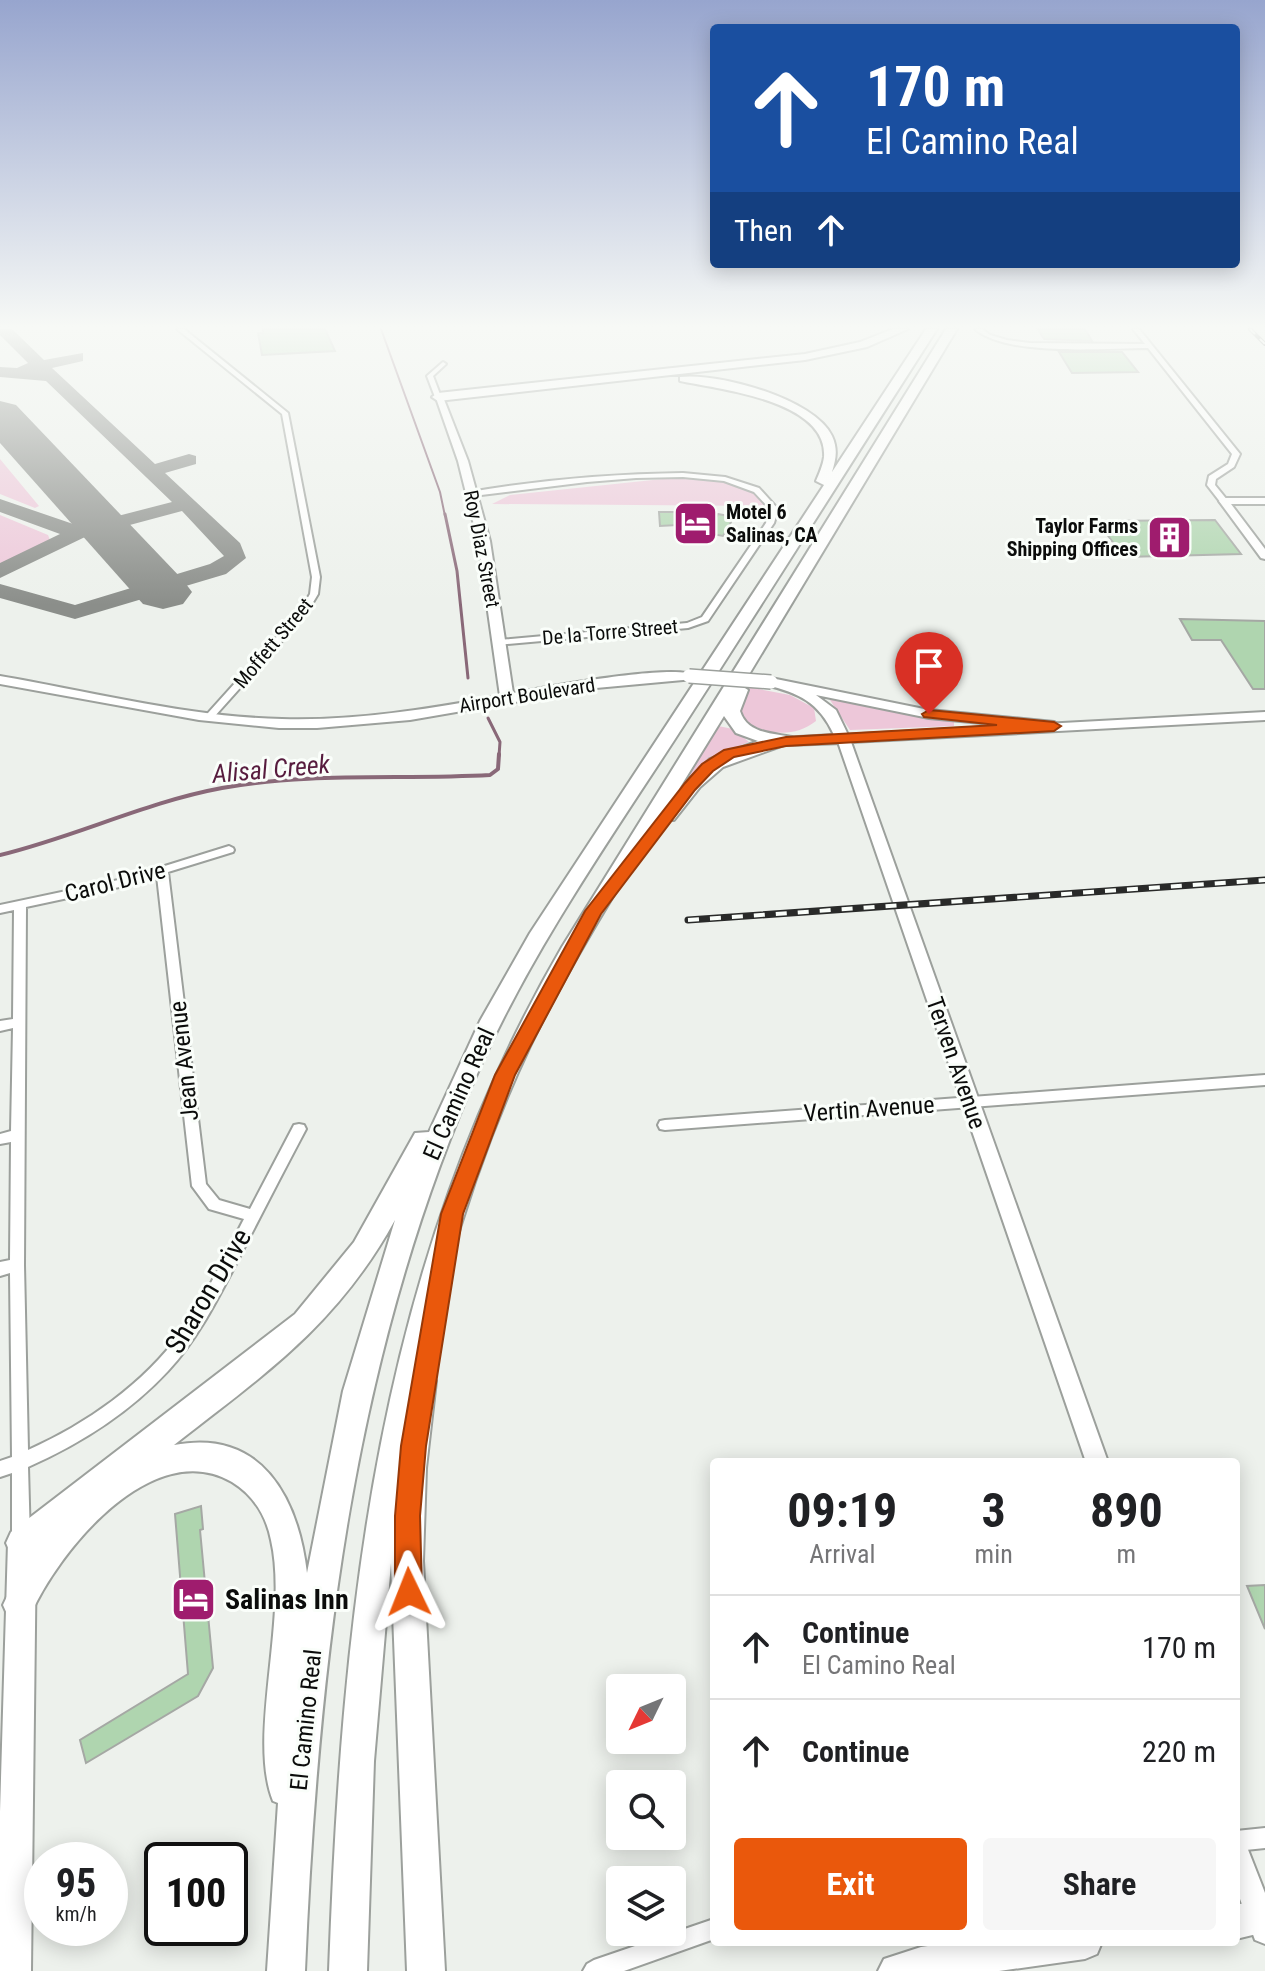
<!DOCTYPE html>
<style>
:root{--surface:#fff;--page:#f6f6f6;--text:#202124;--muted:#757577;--line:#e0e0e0;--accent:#ea580c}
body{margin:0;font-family:"Roboto Condensed",sans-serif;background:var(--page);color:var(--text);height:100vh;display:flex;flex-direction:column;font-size:30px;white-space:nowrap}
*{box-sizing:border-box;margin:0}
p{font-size:26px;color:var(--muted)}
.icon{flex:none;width:44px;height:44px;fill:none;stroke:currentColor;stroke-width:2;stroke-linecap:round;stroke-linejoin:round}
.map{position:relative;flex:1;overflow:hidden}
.drawer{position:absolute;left:710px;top:1458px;width:530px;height:488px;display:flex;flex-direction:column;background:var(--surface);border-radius:8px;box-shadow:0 4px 20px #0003}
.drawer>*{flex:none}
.top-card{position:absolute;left:710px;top:24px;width:530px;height:244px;border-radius:8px;box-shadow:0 4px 20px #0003;background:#1a4fa0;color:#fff;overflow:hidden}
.needle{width:52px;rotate:227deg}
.controls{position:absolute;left:606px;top:1674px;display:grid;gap:16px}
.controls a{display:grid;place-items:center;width:80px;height:80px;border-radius:8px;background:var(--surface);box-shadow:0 4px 20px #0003;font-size:40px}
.speed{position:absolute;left:24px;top:1842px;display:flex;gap:16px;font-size:40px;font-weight:700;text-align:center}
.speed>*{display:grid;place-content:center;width:104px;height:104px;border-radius:50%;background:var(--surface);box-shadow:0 4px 20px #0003;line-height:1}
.speed small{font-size:20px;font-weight:400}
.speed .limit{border:4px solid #111;border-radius:12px;background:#fff;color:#111}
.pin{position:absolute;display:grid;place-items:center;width:68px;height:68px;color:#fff;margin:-82px -34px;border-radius:50% 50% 50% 0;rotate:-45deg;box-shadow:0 0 8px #0007}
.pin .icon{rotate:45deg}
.me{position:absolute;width:88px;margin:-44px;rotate:358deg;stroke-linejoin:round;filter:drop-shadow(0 0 6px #0008)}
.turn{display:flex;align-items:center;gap:28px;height:168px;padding:0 24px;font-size:36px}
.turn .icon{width:104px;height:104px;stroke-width:2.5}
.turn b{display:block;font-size:56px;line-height:68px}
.then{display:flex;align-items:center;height:76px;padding:0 24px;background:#0003;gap:16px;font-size:30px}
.eta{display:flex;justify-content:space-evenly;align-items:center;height:136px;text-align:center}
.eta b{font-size:48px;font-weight:700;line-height:56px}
.primary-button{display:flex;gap:16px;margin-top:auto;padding:16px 24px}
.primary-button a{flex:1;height:92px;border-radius:8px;background:var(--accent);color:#fff;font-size:32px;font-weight:700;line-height:92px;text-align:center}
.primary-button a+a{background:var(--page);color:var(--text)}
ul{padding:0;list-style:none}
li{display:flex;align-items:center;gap:24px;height:104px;padding:0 24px;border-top:2px solid var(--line)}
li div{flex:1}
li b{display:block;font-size:30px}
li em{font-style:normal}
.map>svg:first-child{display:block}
.green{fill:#edc7d9}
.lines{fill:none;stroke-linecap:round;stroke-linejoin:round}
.stream-far2{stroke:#896878;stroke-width:2}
.stream-far1{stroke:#896878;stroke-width:3}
.stream{stroke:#896878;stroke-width:4}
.taxiway{fill:#8b8e8a;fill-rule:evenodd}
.runway{fill:#8b8e8a;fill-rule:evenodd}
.building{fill:#afd5af;stroke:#a5a8a4;stroke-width:2}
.minor-casing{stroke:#9ca09c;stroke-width:4}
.tertiary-casing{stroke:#9ca09c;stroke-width:4}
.secondary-casing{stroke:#9ca09c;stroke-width:4}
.trunk-casing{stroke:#9ca09c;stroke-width:4}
.motorway-casing{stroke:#9ca09c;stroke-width:4}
.minor{fill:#fff;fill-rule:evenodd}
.tertiary{fill:#fff;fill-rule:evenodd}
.secondary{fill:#fff;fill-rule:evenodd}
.trunk{fill:#fff;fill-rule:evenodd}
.motorway{fill:#fff;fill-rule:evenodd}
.rail-far1-casing{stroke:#292a29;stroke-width:4}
.rail-casing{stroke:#292a29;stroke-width:7}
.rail-far1{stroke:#fafefa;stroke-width:2;stroke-dasharray:7;stroke-linecap:butt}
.rail{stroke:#fafefa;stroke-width:4;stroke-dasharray:11;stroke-linecap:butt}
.secondary-bridge-casing{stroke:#9ca09c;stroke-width:16;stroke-linecap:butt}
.secondary-bridge{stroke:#fff;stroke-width:13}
.route{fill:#ea580c;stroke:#983908;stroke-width:2}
.labels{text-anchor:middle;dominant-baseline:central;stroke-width:6;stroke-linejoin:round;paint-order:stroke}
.far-poi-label{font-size:20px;font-weight:bold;fill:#0b0c0b;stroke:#fafefa;text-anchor:start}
.far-street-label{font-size:20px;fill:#0b0c0b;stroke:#fafefa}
.street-label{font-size:24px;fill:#0b0c0b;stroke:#fafefa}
.water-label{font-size:26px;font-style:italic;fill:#571c3e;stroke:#fafefa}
.near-street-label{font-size:28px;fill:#0b0c0b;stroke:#fafefa}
.near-poi-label{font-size:28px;font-weight:bold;fill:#0b0c0b;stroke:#fafefa;text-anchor:start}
</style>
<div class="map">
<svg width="1265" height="1971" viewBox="0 0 1265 1971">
<rect width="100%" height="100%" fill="#edf1ec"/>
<path class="green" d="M 0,459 L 39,506 L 35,508 L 0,494 Z
M 691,476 C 716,480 754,480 767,506 L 492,504 L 510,495 Z
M 0,515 L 48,535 L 50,540 L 0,565 Z
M 748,687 L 790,695 L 814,708 L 816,721 C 792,740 761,734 738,717 Z
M 833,696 L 954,722 L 954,726 L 850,730 L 830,700 Z
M 718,726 L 733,729 L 749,742 L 716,755 L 691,779 L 687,777 Z"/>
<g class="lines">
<path class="stream-far2" d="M 381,329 L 440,492 L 445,516"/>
<path class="stream-far1" d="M 445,514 L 457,571 L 468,678
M 488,718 L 500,742 L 499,756"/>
<path class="stream" d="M 0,855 C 75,837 146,802 222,788 C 310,772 401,780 490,775 L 498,769 L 499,754"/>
<path class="taxiway" d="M 0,329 L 12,329 L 44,360 L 83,353 L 83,361 L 52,368 L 155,464 L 189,454 L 196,456 L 196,464 L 165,473 L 240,543 L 246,558 L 226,574 L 75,619 L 0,598 L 0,584 L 75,605 L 210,564 L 224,556 L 182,511 L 85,537 L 0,578 L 0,563 L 60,534 L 0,512 L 0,499 L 79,526 L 172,502 L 46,381 L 0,377 L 0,367 L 17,368 L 28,363 L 0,335 Z"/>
<path class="runway" d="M 0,401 L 16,405 L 183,580 L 192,592 L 183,604 L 163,609 L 143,604 L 0,443 Z"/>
</g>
<path class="building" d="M 263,329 L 325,329 L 335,351 L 262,355 L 258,333 L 263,333 Z
M 1038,329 L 1085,329 L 1092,341 L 1044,339 Z
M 1059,352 L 1122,352 L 1138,372 L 1072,373 Z
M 659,512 L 676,512 L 676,517 L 695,520 L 695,524 L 660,526 Z
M 718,514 L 734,517 L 723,536 L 707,533 Z
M 1215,520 L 1241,554 L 1124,557 L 1097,521 Z
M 1180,619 L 1265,621 L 1265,689 L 1253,689 L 1221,640 L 1192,640 Z
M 201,1506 L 203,1529 L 200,1530 L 213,1668 L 198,1696 L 86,1763 L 80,1740 L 188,1674 L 175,1514 Z
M 1265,1585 L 1265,1629 L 1247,1586 Z"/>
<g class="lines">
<defs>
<path id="minor" d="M 177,329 L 184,329 L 288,413 L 320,577 L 318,594 L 306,614 L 214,717 L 211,718 L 206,715 L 208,713 L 300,611 L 310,594 L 312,577 L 282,414 Z
M 975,329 L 982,329 L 990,335 L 1007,340 L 1030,343 L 1145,344 L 1133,329 L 1139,329 L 1240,454 L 1234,467 L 1216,479 L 1215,485 L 1228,501 L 1221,503 L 1207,485 L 1209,476 L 1228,464 L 1232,454 L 1148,348 C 1105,348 1007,357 975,329 Z
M 443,362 L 446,364 L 433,376 L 441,397 L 438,399 L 435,397 L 427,376 Z
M 683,473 L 725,477 L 759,488 L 778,509 L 774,523 L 708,621 L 688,628 L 496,645 L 496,641 L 499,640 L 687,623 L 702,617 L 766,523 L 770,509 L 754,492 L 724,481 L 683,477 L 636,478 L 587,482 L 473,496 L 470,496 L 470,492 C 540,480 612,474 683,473 Z
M 229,846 L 233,848 L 234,850 L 233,852 L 168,872 L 206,1184 L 219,1200 L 250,1209 L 294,1125 L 299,1124 L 304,1125 L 306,1129 C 282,1174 259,1219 236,1264 C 216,1302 197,1340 168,1371 C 129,1413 80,1444 28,1467 L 30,1540 L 27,1546 L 21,1549 L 15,1546 L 12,1540 L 12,1473 L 0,1477 L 0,1461 L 12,1457 L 10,1273 L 0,1276 L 0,1262 L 10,1260 L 11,1142 L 0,1144 L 0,1134 L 11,1131 L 13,1028 L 0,1031 L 0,1021 L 13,1019 L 14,910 L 0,913 L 0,905 L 123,879 ZM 157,876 L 192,1186 L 209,1209 L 244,1219 C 224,1257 206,1297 181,1332 C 144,1384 86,1424 28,1450 L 24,1265 L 26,907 L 124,886 Z
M 1265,1075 L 1265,1085 L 665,1130 L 660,1129 L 658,1125 L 660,1121 L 665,1120 Z
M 1265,1828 L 1265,1848 L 1236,1851 L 1236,1831 Z
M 714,1919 L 714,1939 L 624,1971 L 583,1971 L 587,1964 L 594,1960 Z"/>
<path id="tertiary" d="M 1224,498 L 1265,498 L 1265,504 L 1231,504 L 1265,549 L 1265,559 L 1261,558 L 1219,501 Z
M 1265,712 L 1265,720 L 851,742 L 1108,1462 L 1086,1462 L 837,739 L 843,735 Z
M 1236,1838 L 1245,1842 L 1265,1893 L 1265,1944 L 1255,1940 L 1236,1888 Z"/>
<path id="secondary" d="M 435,395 L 443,397 L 468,461 L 490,541 L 513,693 C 542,688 678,662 696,676 L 694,679 L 596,688 L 410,720 L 317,728 L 279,728 L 199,720 L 0,684 L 0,676 C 93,692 188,717 282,719 C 356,721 428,709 500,696 L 478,541 L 458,461 Z
M 771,678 L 929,710 L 1054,722 L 1061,726 L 1054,730 L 929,718 L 816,695 L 836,710 L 850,739 L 843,743 L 786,745 L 781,744 L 781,738 L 834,735 C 819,702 799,693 766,685 L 766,679 Z"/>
<path id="trunk" d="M 22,1529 L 32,1533 L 36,1543 L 31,1971 L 0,1971 L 0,1812 L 8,1543 L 12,1533 Z
M 1265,1898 L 1265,1932 L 1236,1939 L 1236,1905 Z
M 955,1942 L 1102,1942 L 1097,1954 L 1085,1959 L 999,1971 L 878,1971 L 884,1959 L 921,1947 Z"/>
<path id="motorway" d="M 893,329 L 908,329 L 867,347 L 805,360 L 438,401 L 432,397 L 438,393 L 805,354 L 860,342 Z
M 926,329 L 937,329 C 849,466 763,603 675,739 C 606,845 533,950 481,1065 C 353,1351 318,1661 305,1971 L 267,1971 L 278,1803 L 273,1801 C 247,1736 289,1617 271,1540 C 266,1515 253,1495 232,1482 C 152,1435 57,1553 30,1616 L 19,1621 L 8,1616 L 3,1605 L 25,1558 L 11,1554 L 6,1543 L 11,1532 L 295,1314 L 354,1242 L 415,1133 L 429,1132 L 480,1021 L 530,933 L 824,485 L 816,481 C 819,474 823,465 824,457 C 828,400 717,389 680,381 L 680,377 C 717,372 815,399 832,436 C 838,449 836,459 832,472 ZM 395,1220 L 343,1391 L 307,1573 C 298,1498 262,1428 174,1445 C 265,1374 337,1325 395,1220 Z
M 946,329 L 957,329 L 742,686 L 748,690 L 740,711 C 747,734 773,733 792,737 L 795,741 L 723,767 L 700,787 L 674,820 L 660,820 C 614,894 568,968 530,1046 C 482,1148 447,1258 424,1368 L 432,1371 L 436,1381 L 426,1468 L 423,1561 L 445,1971 L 407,1971 L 391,1563 L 374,1761 L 367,1971 L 329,1971 C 342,1610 377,1266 562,947 ZM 724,716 L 736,733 L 758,741 L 710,759 L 679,789 Z"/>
</defs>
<use href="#minor" class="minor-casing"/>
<use href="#tertiary" class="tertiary-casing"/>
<use href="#secondary" class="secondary-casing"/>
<use href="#trunk" class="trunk-casing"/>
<use href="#motorway" class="motorway-casing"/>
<use href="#minor" class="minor"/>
<use href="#tertiary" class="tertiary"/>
<use href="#secondary" class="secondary"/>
<use href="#trunk" class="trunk"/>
<use href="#motorway" class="motorway"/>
<defs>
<path id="rail-far1" d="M 1250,329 L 1265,344"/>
<path id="rail" d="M 688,920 L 1265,880"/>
</defs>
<use href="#rail-far1" class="rail-far1-casing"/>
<use href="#rail" class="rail-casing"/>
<use href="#rail-far1" class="rail-far1"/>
<use href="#rail" class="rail"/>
<defs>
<path id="secondary-bridge" d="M 689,676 L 771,682"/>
</defs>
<use href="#secondary-bridge" class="secondary-bridge-casing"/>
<use href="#secondary-bridge" class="secondary-bridge"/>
</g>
<linearGradient id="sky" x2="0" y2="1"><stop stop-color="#97a5ce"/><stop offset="0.54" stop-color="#f7f9f6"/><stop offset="1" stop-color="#f7f9f6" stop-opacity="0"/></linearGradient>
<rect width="1265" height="605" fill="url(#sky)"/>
<path class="route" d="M 929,710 L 1054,722 L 1061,726 L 1054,731 L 786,746 L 734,757 L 713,771 L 695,790 L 601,914 L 515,1075 L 463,1214 L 426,1446 L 420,1516 L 422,1592 L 418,1602 L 409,1606 L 399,1602 L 395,1592 L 395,1516 L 401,1446 L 441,1214 L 495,1075 L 585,911 L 685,783 L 702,764 L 724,750 L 786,737 L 997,725 L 924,717 L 922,714 Z"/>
<defs>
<symbol id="hotel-square" viewBox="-11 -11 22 22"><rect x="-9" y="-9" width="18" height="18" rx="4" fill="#9f1c6e" stroke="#fafefa"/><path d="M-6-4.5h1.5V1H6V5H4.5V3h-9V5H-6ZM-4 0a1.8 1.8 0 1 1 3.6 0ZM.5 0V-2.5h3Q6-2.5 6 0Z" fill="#fff"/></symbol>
<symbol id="building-square" viewBox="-11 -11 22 22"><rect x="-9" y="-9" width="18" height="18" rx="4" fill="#9f1c6e" stroke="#fafefa"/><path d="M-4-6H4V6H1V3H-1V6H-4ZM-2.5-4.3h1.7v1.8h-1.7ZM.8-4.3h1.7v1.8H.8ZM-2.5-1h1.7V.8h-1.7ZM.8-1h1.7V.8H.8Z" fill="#fff"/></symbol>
</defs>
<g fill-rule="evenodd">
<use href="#hotel-square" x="670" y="498" width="51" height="51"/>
<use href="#building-square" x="1144" y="512" width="51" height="51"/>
<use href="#hotel-square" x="168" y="1574" width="51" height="51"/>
</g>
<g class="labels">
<g class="far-poi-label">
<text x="726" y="512">Motel 6<tspan x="726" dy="23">Salinas, CA</tspan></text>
<text x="1138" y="526" text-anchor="end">Taylor Farms<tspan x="1138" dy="23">Shipping Offices</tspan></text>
</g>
<g class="far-street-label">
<text transform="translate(482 549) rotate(79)">Roy Diaz Street</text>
<text transform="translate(610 632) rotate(-5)">De la Torre Street</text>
<text transform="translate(273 643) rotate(-50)">Moffett Street</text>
<text transform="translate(527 695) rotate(-9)">Airport Boulevard</text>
</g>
<g class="street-label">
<text transform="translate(115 882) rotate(-14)">Carol Drive</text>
<text transform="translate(184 1061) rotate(-96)">Jean Avenue</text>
<text transform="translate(956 1063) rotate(71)">Terven Avenue</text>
<text transform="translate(459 1094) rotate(-66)">El Camino Real</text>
<text transform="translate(869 1109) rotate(-4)">Vertin Avenue</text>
<text transform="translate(306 1720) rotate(-84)">El Camino Real</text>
</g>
<g class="water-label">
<text transform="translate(271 769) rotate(-5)">Alisal Creek</text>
</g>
<g class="near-street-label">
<text transform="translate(208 1291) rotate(-59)">Sharon Drive</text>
</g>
<g class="near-poi-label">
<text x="225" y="1599">Salinas Inn</text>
</g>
</g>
</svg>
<div class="controls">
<a><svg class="needle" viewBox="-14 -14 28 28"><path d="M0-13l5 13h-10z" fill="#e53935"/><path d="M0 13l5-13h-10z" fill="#757577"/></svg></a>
<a><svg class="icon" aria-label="search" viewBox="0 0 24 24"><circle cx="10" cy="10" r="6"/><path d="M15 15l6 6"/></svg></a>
<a><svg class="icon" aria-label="layers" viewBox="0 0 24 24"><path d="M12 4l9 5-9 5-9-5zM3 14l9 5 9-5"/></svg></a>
</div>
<div class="speed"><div>95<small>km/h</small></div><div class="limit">100</div></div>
<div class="pin" style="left:929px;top:714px;background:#d93025"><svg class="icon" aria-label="arrive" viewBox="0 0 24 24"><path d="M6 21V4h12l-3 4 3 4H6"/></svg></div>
<svg class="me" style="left:409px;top:1592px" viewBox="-20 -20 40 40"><path d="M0-17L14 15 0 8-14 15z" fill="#ea580c" stroke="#fff" stroke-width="4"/></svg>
<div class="top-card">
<div class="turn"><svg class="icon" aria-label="ahead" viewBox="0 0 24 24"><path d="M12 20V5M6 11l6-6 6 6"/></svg><div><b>170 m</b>El Camino Real</div></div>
<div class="then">Then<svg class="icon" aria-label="ahead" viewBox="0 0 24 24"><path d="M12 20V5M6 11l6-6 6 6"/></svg></div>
</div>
<section class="drawer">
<div class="eta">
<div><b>09:19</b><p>Arrival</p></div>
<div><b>3</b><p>min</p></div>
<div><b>890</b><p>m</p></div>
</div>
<ul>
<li><svg class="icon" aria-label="ahead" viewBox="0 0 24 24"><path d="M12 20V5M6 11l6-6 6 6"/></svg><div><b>Continue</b><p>El Camino Real</p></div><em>170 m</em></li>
<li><svg class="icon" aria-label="ahead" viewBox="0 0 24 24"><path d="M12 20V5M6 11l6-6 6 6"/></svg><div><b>Continue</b></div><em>220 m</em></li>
</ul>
<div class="primary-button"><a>Exit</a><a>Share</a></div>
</section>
</div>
